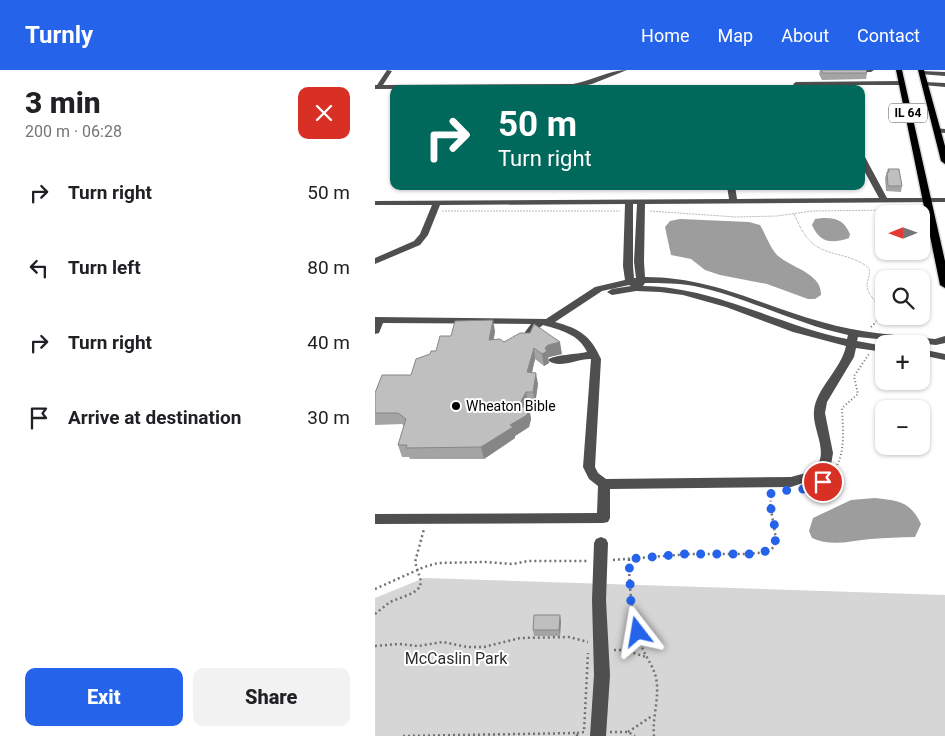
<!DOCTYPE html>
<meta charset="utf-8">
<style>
:root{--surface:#fff;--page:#f2f2f2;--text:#202124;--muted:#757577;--accent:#2563eb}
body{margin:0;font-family:Roboto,sans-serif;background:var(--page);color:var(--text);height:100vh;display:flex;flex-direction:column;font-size:19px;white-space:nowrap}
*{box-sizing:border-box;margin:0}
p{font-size:16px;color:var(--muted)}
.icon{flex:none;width:28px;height:28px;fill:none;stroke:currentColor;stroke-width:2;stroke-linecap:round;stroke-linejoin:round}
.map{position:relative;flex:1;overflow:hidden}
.details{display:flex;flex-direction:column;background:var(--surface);width:375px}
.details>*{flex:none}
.banner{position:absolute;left:15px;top:15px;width:475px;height:105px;border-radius:10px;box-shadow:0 1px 4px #0004;background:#00695c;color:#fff;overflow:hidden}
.needle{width:32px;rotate:269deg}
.tools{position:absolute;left:500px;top:135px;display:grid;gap:10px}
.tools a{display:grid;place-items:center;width:55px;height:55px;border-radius:10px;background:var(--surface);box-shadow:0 1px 4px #0004;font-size:25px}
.pin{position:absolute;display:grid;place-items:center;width:42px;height:42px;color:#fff;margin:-21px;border:2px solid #fff;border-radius:50%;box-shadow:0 1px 5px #0007}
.me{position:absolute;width:55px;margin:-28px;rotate:346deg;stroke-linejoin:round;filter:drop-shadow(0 0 4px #0008)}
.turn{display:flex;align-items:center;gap:18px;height:105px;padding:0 25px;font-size:22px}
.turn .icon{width:65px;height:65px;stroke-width:2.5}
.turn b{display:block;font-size:35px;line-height:42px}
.round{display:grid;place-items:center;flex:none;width:52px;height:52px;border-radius:10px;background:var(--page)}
.head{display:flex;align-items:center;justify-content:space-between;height:85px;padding:0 25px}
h1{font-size:30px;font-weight:800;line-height:38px}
.button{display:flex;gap:10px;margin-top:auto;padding:10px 25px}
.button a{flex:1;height:58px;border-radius:10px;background:var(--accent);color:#fff;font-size:20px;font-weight:800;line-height:58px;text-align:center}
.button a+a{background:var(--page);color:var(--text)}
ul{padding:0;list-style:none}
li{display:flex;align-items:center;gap:15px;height:75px;padding:0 25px}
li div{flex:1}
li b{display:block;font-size:19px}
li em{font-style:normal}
header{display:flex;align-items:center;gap:30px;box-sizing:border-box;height:70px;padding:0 25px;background:var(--accent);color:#fff}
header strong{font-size:24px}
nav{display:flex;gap:28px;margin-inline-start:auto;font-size:18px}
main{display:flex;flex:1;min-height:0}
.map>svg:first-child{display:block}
.green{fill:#d6d6d6}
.water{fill:#9d9d9d}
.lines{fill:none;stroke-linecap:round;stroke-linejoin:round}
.major-casing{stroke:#dbdbdb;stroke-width:3}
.path-far2{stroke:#717171;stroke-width:1;stroke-dasharray:0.5 1;stroke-linecap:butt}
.path-far1{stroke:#717171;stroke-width:2;stroke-dasharray:1 2.5;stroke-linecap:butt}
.path{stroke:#717171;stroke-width:2.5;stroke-dasharray:2 3;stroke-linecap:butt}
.minor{fill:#4f4f4f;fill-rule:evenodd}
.major{fill:#000;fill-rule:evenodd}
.wall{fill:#a4a4a4}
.shaded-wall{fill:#868686}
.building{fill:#bfbfbf;stroke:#868686}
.route{stroke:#2563eb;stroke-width:9;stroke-dasharray:0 16.2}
.poi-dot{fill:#000;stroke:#fff;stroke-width:2}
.labels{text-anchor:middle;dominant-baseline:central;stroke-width:4;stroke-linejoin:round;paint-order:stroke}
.shield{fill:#fff;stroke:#4c4c4c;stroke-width:1}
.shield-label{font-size:12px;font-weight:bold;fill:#000}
.poi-label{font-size:14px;fill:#000;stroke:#fff;text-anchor:start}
.near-park-label{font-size:16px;fill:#2d2d2d;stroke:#fff}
</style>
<header>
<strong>Turnly</strong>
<nav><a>Home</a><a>Map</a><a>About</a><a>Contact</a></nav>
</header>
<main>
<section class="details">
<div class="head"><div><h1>3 min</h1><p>200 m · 06:28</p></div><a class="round" style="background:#d93025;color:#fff"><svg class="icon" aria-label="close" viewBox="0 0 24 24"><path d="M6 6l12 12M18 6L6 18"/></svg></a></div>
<ul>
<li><svg class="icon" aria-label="right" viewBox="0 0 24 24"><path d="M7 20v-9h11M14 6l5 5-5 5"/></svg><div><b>Turn right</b></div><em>50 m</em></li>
<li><svg class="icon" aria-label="left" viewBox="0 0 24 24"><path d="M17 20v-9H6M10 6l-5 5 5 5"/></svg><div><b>Turn left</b></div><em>80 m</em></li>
<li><svg class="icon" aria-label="right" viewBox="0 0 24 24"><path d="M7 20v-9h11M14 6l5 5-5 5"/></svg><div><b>Turn right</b></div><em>40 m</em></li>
<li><svg class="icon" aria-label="arrive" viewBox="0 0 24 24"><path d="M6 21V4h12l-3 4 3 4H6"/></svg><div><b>Arrive at destination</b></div><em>30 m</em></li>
</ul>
<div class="button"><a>Exit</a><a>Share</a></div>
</section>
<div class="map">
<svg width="570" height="666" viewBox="0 0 570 666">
<rect width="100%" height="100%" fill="#fff"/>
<path class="green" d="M 49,508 L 570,525 L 570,666 L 0,666 L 0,528 Z"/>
<path class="water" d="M 448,148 C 463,148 469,151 475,164 L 474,168 C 456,174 445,173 437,155 L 440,149 Z
M 305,149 L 374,152 L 385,155 C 391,165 394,176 402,185 C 416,198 447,203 446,225 L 440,229 L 433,229 L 392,214 L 345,205 L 330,200 L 316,189 L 296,185 L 290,157 L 295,151 Z
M 500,428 C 524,431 535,431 546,454 L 540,467 C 525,467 510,468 496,469 C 475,471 456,477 437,468 L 434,461 L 438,448 L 476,430 Z"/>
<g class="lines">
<defs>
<path id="major" d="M 521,0 L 527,0 L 570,191 L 570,218 L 565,215 Z
M 543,0 L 549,0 L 570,76 L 570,94 L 566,91 Z"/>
</defs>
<use href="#major" class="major-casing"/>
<path class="path-far2" d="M 67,141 L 245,141
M 275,141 L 361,147 L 402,146 L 437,141 L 516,140
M 419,144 C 431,170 436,178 465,185 C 473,187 482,190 490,195 C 499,201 492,207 492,216 C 493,225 502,231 504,240 C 505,246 502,250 499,254"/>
<path class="path-far1" d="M 496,257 L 500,253
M 452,409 C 472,390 468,364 467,338 L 483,324 L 479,306 L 494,284
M 431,418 L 445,413
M 395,435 L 397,423"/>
<path class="path" d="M 254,489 C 254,519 257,548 267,577 C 271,588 279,597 281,608 C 285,627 277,647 279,666
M 238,490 L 315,484 L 373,484 L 392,482 L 399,477 L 401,469 L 395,434
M 0,519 L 49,497 L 63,493 L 110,492 L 138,494 L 153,491 L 213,491
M 0,544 L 15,532 L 38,523 L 45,517 L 46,511 L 40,492 L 49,459
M 0,576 L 24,574 L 43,576 L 68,572 L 92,577 L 109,577 L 145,568 L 194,567 L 213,572
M 239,580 L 249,580 L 271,587
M 235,662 L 253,662 L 260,666
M 253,662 L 277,646
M 202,663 L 209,662 L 213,583
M 28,666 L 202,663 L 202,666"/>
<path class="minor" d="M 12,0 L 17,1 L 8,15 L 198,14 C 216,11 234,0 252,0 L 217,14 L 198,18 L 0,19 L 0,15 L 2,15 Z
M 453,0 L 499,0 L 496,2 L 456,2 Z
M 547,1 L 570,2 L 570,6 L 545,4 L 544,3 Z
M 421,12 L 527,11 L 530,13 L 527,15 L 419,15 L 418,14 Z
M 550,12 L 570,13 L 570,17 L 548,15 L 547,14 Z
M 559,58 L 570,59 L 570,63 L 559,62 Z
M 486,85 L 490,87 L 512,128 L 570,128 L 570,132 L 270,134 L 269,192 L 270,207 C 337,207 385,235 447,252 C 484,263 522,265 560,269 L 570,266 L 570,273 L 561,275 L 483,267 L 482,271 L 509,276 L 509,282 L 481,278 L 479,287 L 452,332 L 450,343 L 458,383 L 456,395 L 446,407 L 416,417 L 235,419 L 235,448 L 233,452 L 228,453 L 0,454 L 0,444 L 222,443 L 223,416 L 214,409 L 208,397 L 216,289 C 204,288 183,300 173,290 C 177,285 204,284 212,282 C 204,264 185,260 168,255 L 159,262 L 156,273 L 148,273 L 147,271 L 150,262 L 156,254 L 8,253 L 4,263 L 0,264 L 0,247 L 171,249 L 220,217 L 250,210 L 248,196 L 250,134 L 65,135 L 53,165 L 45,175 L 0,194 L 0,188 L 39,171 L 45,164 L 57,135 L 0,135 L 0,131 L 354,129 L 352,116 L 360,116 L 362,129 L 504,128 L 486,95 ZM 258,134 L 262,134 L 259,192 L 261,208 L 259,208 L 258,196 ZM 270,213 C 286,213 303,213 319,216 C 372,227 420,254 473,265 L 472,269 C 403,255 340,217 268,216 ZM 254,215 L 256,216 L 237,219 L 232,222 L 237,225 L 261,221 L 285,222 L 308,225 L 351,237 L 418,262 L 471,276 C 466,300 441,318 439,341 C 437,357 452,379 443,394 C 438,403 425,404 416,407 L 231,409 L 223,403 L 220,397 L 226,289 C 215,265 205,259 180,252 L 227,221 Z
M 546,279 L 570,284 L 570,290 L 546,285 Z
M 226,467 L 231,469 L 233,473 L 231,530 L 235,605 L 231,666 L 215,666 L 219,605 L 217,530 L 219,473 L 221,469 Z"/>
<use href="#major" class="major"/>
</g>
<path class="wall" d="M 445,0 L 491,0 L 492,3 L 491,9 L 447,10 L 444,4 Z
M 513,99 L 527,116 L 526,122 L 511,121 L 510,108 Z
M 120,261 L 119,269 L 187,284 L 174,287 L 173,288 L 174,293 L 169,296 L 160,289 L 157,303 L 163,314 L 160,334 L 153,334 L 151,337 L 154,337 L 156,349 L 154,357 L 140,366 L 140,368 L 109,389 L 35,389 L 34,387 L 27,387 L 23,375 L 29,356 L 27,354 L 0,355 L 0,323 L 36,305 L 55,284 L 61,281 Z
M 186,551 L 185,566 L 159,566 L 158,560 Z"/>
<path class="shaded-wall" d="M 118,250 L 120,261 L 116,281 L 114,270 Z
M 185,272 L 187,284 L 174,287 L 173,288 L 174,293 L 169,296 L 167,284 L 170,278 L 173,275 Z
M 159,278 L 160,289 L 154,314 L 152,302 Z
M 161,303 L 163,314 L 160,334 L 158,322 Z
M 151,322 L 153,334 L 145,349 L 143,337 Z
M 154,337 L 156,349 L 154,357 L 140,366 L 140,368 L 109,389 L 106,377 L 135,355 Z
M 185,545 L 186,551 L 185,566 L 184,560 Z"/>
<path class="building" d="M 446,0 L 491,0 L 492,3 L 448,3 Z
M 513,99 L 524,99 L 527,116 L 513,116 L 512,102 L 514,102 Z
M 118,250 L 114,270 L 125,269 L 129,272 L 145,263 L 155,263 L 159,254 L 185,272 L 173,275 L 170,278 L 172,281 L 167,284 L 159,278 L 152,302 L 161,303 L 158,322 L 151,322 L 143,337 L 154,337 L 152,345 L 135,355 L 138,357 L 106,377 L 31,378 L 32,375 L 23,375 L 31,349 L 23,343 L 0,343 L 0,323 L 7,305 L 36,305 L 41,289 L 55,284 L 56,281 L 61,281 L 65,266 L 76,266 L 80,251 Z
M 159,545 L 185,545 L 184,560 L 158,560 Z"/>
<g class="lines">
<path class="route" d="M 263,562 L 256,534 L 254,489 L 309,484 L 380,484 L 395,480 L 400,474 L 401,463 L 394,429 L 395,424 L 403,421 L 429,419 L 448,412"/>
</g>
<circle class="poi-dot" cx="81" cy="336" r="5"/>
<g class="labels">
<rect class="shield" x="514" y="33.5" width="38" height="19" rx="4"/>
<g class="shield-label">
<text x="533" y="43">IL 64</text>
</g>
<g class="poi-label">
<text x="91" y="336">Wheaton Bible</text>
</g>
<g class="near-park-label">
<text x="81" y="588">McCaslin Park</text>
</g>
</g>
</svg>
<div class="tools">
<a><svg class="needle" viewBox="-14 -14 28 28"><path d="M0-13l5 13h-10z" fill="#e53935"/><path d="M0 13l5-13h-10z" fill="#757577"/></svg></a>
<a><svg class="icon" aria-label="search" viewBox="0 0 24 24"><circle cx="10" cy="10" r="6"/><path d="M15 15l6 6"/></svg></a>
<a>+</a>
<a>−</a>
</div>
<div class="pin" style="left:448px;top:412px;background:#d93025"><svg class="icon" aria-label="arrive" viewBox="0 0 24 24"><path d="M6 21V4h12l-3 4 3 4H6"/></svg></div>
<svg class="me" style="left:263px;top:562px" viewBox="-20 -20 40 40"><path d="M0-17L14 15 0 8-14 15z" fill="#2563eb" stroke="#fff" stroke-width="4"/></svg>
<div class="banner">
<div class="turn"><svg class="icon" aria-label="right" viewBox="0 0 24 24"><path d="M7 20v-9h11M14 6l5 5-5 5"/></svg><div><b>50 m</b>Turn right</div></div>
</div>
</div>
</main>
